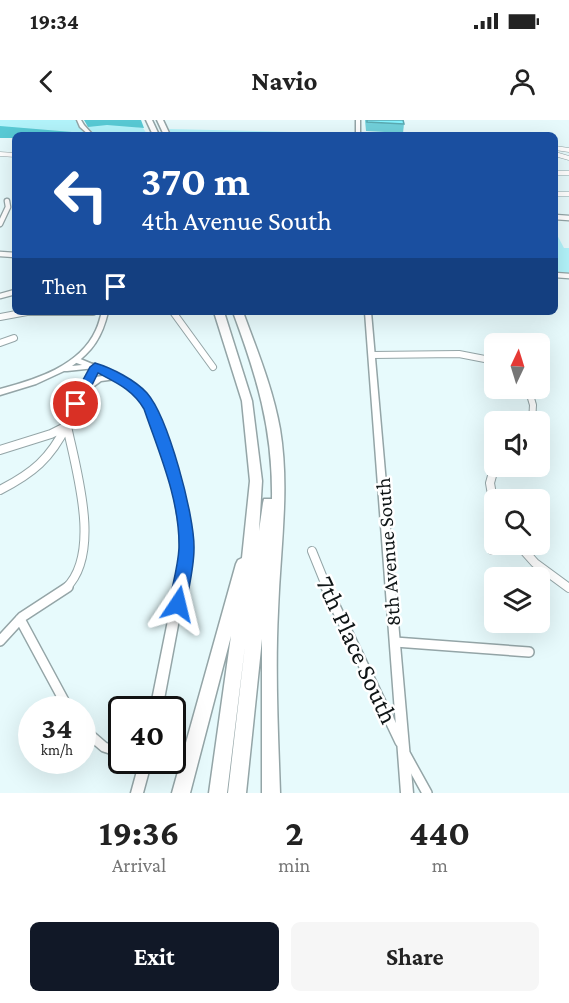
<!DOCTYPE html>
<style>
:root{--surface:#fff;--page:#f6f6f6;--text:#222;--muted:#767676;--accent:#111827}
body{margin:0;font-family:"Crimson Pro",serif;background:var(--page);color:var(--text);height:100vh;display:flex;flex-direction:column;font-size:22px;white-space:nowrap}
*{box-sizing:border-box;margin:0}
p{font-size:20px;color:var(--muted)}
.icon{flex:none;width:33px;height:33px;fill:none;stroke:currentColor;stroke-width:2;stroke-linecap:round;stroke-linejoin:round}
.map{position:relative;height:673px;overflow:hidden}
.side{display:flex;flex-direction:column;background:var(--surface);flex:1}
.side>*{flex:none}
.hud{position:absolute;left:12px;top:12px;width:546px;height:183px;border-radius:9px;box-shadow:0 6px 24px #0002;background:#1a4fa0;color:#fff;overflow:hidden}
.needle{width:39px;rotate:4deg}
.tools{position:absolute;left:484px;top:213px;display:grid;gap:12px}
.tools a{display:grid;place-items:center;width:66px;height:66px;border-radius:9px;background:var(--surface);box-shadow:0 6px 24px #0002;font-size:30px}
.speed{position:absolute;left:18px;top:576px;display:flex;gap:12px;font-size:30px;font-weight:700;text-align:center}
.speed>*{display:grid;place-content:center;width:78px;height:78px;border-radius:50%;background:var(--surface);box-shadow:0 6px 24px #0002;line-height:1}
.speed small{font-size:15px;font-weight:400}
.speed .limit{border:3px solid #111;border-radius:9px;background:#fff;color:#111}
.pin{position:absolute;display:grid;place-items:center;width:51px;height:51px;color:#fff;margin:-26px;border:3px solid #fff;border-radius:50%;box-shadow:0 2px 6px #0007}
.me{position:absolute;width:66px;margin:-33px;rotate:10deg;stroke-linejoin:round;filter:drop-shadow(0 0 4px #0008)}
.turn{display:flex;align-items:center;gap:21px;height:126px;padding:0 30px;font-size:27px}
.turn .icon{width:78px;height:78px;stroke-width:2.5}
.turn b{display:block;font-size:42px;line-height:51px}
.then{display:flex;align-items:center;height:57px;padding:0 30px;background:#0003;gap:12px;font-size:22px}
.eta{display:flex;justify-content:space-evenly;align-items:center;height:102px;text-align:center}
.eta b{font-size:36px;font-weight:700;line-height:42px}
.action{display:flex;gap:12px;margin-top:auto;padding:12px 30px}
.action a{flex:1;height:69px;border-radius:9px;background:var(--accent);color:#fff;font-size:24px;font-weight:700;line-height:69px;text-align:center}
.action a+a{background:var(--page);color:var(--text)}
.status{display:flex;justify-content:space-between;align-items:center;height:42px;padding:0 30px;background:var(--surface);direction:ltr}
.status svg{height:16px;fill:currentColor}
header{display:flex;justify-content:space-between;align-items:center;height:78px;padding:0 30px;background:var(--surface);font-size:27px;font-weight:700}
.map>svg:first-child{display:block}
.green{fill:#b3f4fb}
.forest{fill:#58cad5}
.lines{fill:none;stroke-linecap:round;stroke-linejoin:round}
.minor-far4-casing{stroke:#94a5a7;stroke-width:5}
.minor-far3-casing{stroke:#94a5a7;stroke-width:7}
.minor-far2-casing{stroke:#94a5a7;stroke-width:8}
.minor-far1-casing{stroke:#94a5a7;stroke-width:10}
.minor-casing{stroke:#94a5a7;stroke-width:12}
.tertiary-casing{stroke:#94a5a7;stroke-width:3}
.secondary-casing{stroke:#94a5a7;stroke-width:3}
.motorway-casing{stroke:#94a5a7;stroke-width:3}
.minor-far4{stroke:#fff;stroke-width:4}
.minor-far3{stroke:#fff;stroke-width:4.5}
.minor-far2{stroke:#fff;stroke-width:6}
.minor-far1{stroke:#fff;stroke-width:8}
.minor{stroke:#fff;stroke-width:9}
.tertiary{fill:#fff;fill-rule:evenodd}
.secondary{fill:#fff;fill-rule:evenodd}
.motorway{fill:#fff;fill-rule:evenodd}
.wall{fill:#72d1db}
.building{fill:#84f3ff;stroke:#5caab2;stroke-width:1.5}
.route{fill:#1a73e8;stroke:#114b97;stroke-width:1.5}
.labels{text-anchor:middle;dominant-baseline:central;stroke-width:5;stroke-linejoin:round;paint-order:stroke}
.street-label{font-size:21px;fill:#0f1516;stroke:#fff}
.near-street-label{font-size:26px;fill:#0f1516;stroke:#fff}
</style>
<div class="status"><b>19:34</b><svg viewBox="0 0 49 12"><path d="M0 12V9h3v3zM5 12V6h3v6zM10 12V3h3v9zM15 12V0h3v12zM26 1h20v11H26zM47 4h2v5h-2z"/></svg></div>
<header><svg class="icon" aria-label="back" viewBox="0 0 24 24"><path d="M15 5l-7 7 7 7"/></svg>Navio<svg class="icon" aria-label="person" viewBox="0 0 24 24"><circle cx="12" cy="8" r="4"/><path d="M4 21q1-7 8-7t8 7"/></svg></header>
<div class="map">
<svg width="569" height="673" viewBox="0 0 569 673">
<rect width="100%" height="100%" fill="#e7fafc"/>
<path class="green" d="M 0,0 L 76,0 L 84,13 L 15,15 L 15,18 L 0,18 Z
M 88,0 L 143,8 L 147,14 L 95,15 L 88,7 L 90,6 Z
M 169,9 L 333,13 L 184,15 L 172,15 Z
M 555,111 L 564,128 L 569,128 L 569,153 L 555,153 Z"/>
<path class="forest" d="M 84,0 L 141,0 L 144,8 L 107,5 L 88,7 Z
M 0,6 L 84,13 L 15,15 L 15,18 L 0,18 Z"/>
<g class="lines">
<defs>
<path id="minor-far4" d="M 555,28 L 569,30
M 0,34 L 15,35
M 555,34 L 569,38
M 555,53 L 569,53
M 555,74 L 569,74"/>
<path id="minor-far3" d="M 555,97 L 569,98
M 0,104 L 8,87 L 7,81
M 0,134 L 15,135
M 555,155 L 569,156
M 0,176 L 15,172"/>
<path id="minor-far2" d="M 173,192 L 213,247
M 0,197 L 27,192 L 93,192
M 0,223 L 14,218
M 372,235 L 459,234 L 495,241
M 528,268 L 533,285 L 532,302
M 65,307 L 67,307
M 66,307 L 95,247"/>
<path id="minor-far1" d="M 0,330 L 51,314 L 67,306 C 76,350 102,433 66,468
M 495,345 L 490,363 L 495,392
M 0,370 C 33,353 50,339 67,305
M 518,424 L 535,443 L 569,468
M 492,430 L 520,426
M 312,431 L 327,468"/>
<path id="minor" d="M 326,467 L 400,622
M 20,499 L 69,590
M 0,521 L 22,497 L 68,467
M 395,522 L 529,532
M 82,608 L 104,627 L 122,633
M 406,635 L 427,673"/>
<path id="tertiary" d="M 356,0 L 360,0 L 360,15 L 356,15 Z
M 365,192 L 371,192 L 413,673 L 401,673 Z
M 74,238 L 78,238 L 121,256 L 137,266 L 148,277 L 156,291 L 161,304 L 185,382 L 190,411 L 190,441 L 162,590 L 150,590 L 180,441 L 180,411 L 173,367 L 160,324 L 148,291 L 138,276 L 132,269 L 116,259 L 101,261 L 86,272 L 80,272 L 79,270 L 80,268 L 96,257 L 109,255 L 74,242 Z
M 140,640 L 152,640 L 143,673 L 131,673 Z"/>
<path id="secondary" d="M 77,0 L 81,0 L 84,5 L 93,15 L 89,15 L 80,7 Z
M 102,192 L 108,192 C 102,217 93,231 72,246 L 92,244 L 95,244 L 96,246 L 95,248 L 67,251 L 64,251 L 36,264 L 0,275 L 0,269 C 35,260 80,246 96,210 C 99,204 100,198 102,192 Z"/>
<path id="motorway" d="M 146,0 L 152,0 L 159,15 L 153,15 Z
M 157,0 L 163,0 L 170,15 L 164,15 Z
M 214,192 L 224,192 L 252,281 L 262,361 L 259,411 L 263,383 L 264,379 L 272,379 C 273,309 257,257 233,192 L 243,192 C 257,230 273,269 280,309 C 290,369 280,430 278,491 C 275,551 278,612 280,673 L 262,673 L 262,519 L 246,673 L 228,673 L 245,526 L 227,673 L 209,673 L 231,516 L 190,673 L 172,673 L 236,444 L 238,440 L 242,438 L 250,361 L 242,281 Z"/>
</defs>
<use href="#minor-far4" class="minor-far4-casing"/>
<use href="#minor-far3" class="minor-far3-casing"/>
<use href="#minor-far2" class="minor-far2-casing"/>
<use href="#minor-far1" class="minor-far1-casing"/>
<use href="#minor" class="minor-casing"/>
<use href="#tertiary" class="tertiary-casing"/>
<use href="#secondary" class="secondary-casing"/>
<use href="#motorway" class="motorway-casing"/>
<use href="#minor-far4" class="minor-far4"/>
<use href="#minor-far3" class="minor-far3"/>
<use href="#minor-far2" class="minor-far2"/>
<use href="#minor-far1" class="minor-far1"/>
<use href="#minor" class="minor"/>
<use href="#tertiary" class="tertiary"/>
<use href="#secondary" class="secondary"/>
<use href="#motorway" class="motorway"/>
</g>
<path class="wall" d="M 365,0 L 403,0 L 404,4 L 403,13 L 366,11 Z"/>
<path class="building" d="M 367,0 L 403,0 L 404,4 L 367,2 Z"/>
<path class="route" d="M 95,243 C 112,248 135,260 147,273 C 168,297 195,396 194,429 C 194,447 189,466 186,484 L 184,489 L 178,491 L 172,489 L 169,484 C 172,466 178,447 179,428 C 180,380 159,333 144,289 C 133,270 117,263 98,253 L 81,287 L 72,287 L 70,284 L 90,247 Z"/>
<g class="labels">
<g class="street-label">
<text transform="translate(388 432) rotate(-94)">8th Avenue South</text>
</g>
<g class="near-street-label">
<text transform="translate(357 530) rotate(65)">7th Place South</text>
</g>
</g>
</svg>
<div class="tools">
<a><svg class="needle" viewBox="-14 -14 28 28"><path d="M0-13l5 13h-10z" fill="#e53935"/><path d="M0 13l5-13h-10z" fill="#767676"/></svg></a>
<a><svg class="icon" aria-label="sound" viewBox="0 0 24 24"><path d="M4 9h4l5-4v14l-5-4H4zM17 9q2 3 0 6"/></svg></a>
<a><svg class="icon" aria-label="search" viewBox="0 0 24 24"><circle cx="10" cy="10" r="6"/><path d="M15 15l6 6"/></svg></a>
<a><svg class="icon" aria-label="layers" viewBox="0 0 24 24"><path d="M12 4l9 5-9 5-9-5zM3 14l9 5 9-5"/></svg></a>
</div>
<div class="speed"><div>34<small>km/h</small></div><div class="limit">40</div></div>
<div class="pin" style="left:76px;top:284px;background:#d93025"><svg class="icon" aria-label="arrive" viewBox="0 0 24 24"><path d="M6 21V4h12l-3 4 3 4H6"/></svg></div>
<svg class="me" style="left:178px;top:484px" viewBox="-20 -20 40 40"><path d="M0-17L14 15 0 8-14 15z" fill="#1a73e8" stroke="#fff" stroke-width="4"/></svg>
<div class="hud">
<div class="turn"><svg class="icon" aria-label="left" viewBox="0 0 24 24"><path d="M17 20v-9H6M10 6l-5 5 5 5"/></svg><div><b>370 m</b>4th Avenue South</div></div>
<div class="then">Then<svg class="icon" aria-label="arrive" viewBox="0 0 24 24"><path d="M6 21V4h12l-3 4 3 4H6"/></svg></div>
</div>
</div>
<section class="side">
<div class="eta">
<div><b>19:36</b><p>Arrival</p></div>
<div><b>2</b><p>min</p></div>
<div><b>440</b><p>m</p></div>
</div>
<div class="action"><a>Exit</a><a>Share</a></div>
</section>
